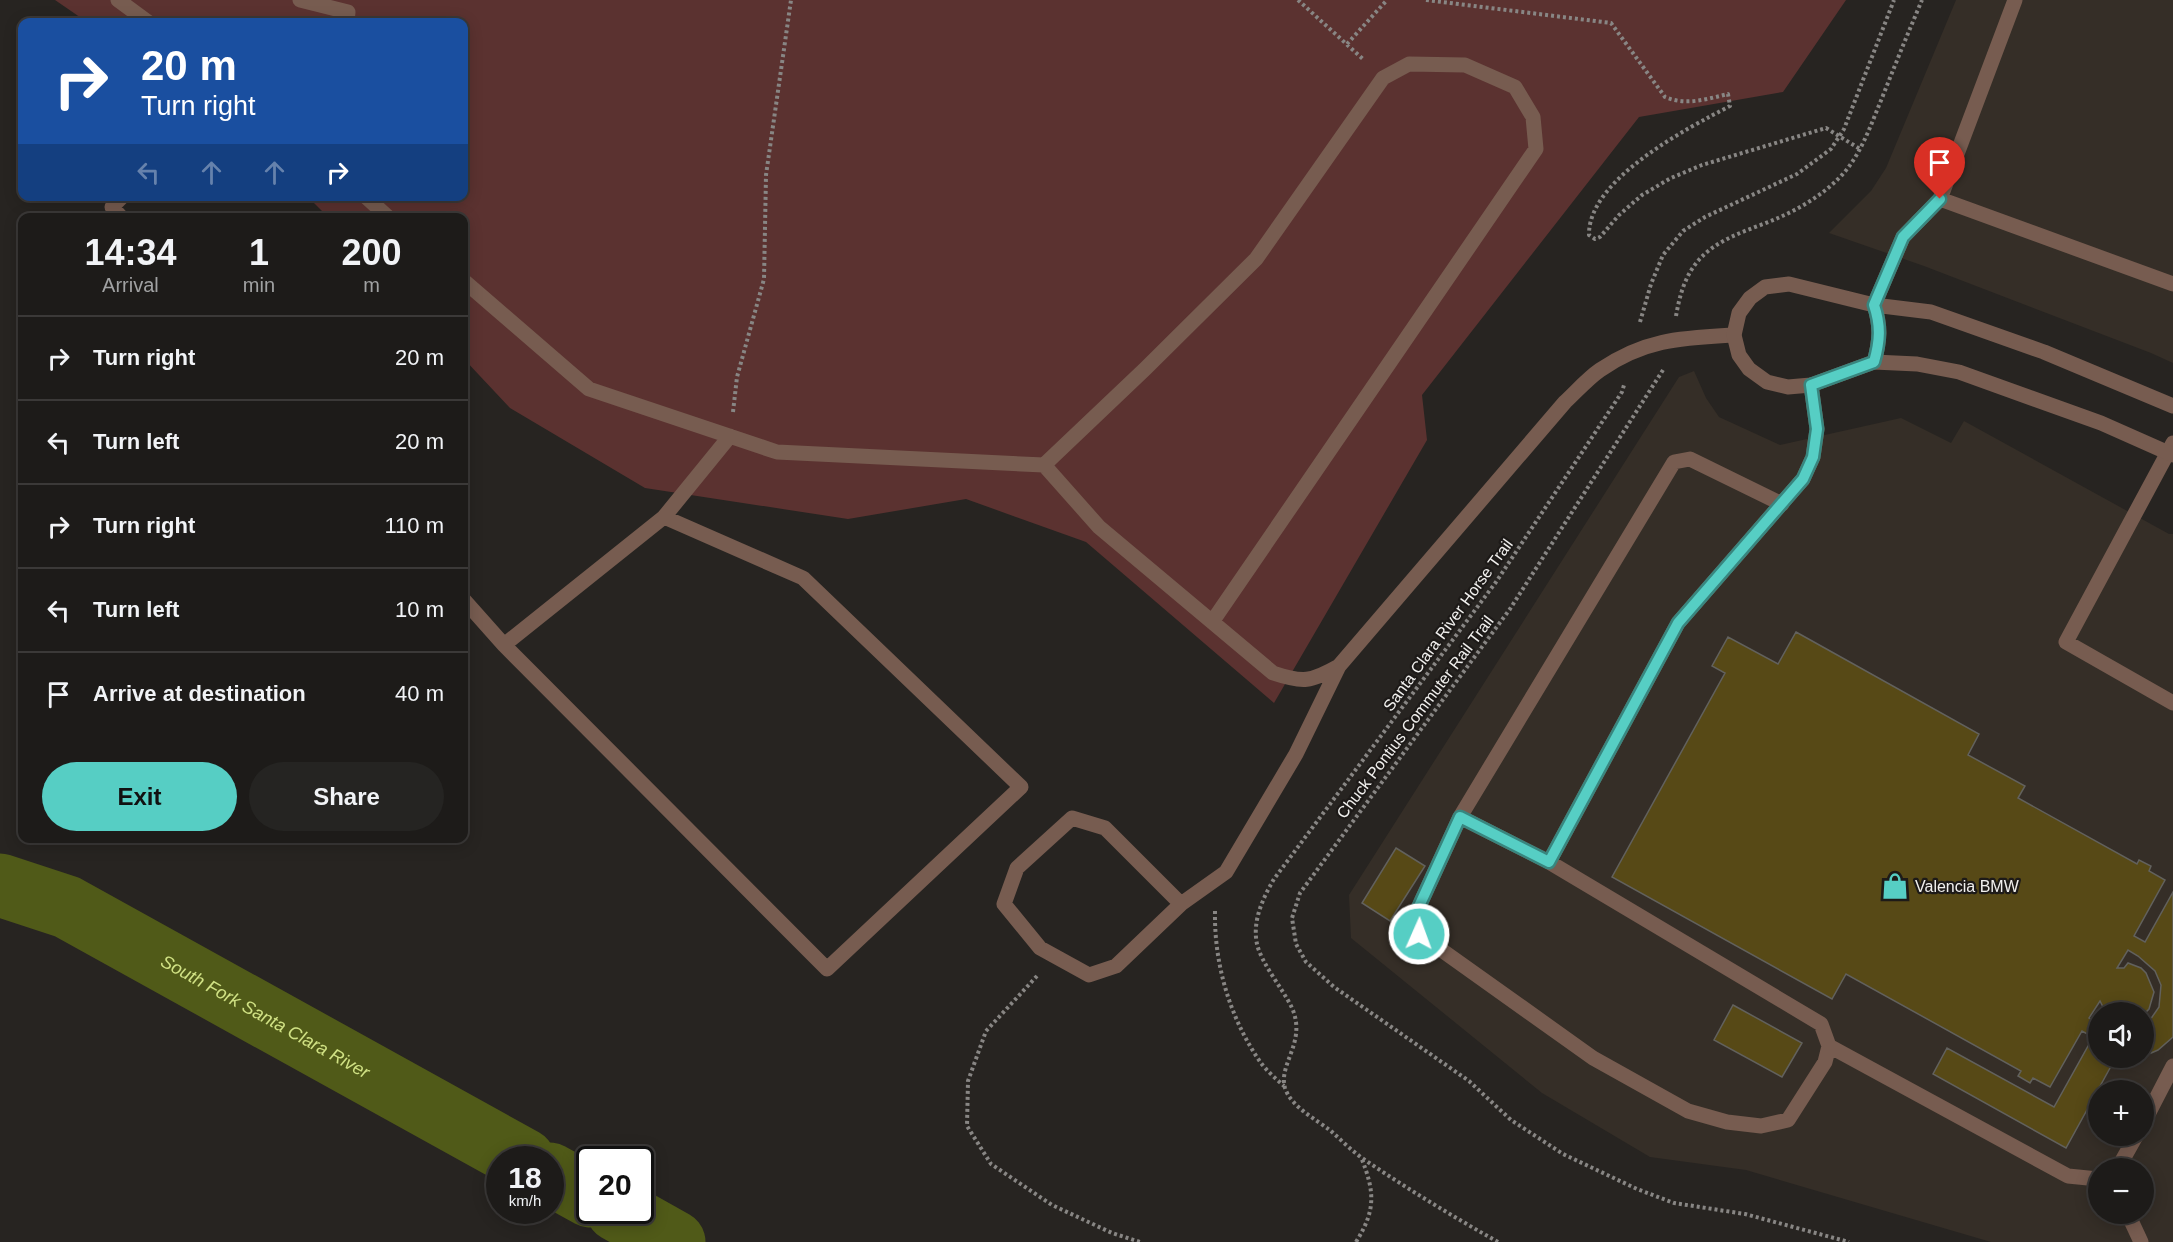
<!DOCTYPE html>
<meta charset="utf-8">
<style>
:root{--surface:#1d1b19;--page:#252422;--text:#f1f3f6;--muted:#a0a1a2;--line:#3b3938;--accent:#56cec4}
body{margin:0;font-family:Helvetica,sans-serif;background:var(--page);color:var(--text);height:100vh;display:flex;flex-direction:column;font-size:22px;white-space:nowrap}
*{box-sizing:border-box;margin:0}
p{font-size:20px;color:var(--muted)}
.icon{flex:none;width:33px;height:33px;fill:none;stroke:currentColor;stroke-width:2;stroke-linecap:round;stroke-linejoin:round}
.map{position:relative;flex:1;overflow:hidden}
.details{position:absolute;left:18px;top:213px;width:450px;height:630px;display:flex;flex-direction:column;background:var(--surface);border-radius:12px;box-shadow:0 3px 15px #0003,0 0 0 2px var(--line)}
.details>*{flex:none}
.top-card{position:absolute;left:18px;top:18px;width:450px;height:183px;border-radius:12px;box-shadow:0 3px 15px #0003,0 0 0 2px var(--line);background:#1a4fa0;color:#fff;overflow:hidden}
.controls{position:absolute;left:2088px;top:1002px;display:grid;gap:12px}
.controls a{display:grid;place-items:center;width:66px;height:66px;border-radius:50%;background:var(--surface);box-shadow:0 3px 15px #0003,0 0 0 2px var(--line);font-size:30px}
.speed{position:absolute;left:486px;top:1146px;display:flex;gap:12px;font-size:30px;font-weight:700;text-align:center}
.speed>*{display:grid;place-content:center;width:78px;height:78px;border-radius:50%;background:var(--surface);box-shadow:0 3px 15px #0003,0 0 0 2px var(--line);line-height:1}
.speed small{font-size:15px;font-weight:400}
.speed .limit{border:3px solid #111;border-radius:9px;background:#fff;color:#111}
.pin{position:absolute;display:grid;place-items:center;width:51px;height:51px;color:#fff;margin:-62px -26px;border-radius:50% 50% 50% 0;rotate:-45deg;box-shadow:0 0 6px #0007}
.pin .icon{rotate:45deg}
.me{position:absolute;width:66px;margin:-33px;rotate:2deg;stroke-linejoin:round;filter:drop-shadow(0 0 4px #0008)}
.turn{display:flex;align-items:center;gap:21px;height:126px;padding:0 24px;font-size:27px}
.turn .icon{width:78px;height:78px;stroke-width:2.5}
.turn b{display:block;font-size:42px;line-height:51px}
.lanes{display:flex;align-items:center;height:57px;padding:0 24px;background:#0003;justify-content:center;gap:30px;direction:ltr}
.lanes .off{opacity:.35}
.eta{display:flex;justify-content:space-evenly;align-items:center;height:102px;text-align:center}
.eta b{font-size:36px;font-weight:700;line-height:42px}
.button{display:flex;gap:12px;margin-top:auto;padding:12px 24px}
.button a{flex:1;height:69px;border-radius:36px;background:var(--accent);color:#111;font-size:24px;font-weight:700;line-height:69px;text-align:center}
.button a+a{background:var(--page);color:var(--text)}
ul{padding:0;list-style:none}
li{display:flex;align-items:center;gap:18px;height:84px;padding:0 24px;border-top:2px solid var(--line)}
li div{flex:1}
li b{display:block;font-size:22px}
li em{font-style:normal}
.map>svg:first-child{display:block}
.built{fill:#352e27;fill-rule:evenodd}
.green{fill:#5b3230}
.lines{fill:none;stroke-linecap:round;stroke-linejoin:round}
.river{stroke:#505a18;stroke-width:63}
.building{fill:#574916;stroke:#62615d;stroke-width:1.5}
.path{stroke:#888684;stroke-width:4;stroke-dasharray:3 3;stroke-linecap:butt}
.service{stroke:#775c50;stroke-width:15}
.minor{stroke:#775c50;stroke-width:15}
.route-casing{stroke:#38867f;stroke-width:15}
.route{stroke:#56cec4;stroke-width:10}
.labels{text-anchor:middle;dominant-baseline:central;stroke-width:4.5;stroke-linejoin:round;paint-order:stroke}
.street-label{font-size:16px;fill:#f1f0ee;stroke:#1d1a18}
.poi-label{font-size:16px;fill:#f1f0ee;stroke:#1d1a18;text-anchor:start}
.water-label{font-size:18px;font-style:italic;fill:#d0e184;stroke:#1d1a18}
</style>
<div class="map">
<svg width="2173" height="1242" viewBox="0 0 2173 1242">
<rect width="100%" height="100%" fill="#272421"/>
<path class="built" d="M 1956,0 L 2173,0 L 2173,363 L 2151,353 L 1924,266 L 1829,233 L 1871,191 L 1886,168 Z
M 1694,371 L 1706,398 L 1719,417 L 1780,445 L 1901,418 L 1951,443 L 1964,421 L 2169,534 L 2173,534 L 2173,1242 L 1991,1242 L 1746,1170 L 1650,1157 L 1542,1093 L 1351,938 L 1349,895 L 1679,377 ZM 2098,1012 L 2144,1012 L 2144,1058 L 2098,1058 ZM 2098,1090 L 2144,1090 L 2144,1136 L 2098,1136 ZM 2098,1168 L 2144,1168 L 2144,1214 L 2098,1214 Z"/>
<path class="green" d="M 55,0 L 1846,0 L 1783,92 L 1639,117 L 1422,395 L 1427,440 L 1274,703 L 1086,542 L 966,499 L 848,519 L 645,488 L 510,408 L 464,359 L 464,218 L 328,217 L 308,197 L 464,196 L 464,22 L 87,22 Z"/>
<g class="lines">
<g class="river">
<path id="s1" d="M 0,885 L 67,907 L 524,1160"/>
<path d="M 550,1174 L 590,1196"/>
<path d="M 617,1210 L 674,1242"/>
</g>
</g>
<path class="building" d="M 1796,632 L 1979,734 L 1968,755 L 2025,786 L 2018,798 L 2137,864 L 2139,860 L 2151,866 L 2149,871 L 2165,880 L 2134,936 L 2145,942 L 2173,892 L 2173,1037 L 2158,1050 L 2144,1056 L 2144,1025 L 2150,1020 L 2159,1007 L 2161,985 L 2155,971 L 2138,956 L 2128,950 L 2117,968 L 2124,968 L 2128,963 L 2141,968 L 2146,973 L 2154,992 L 2149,1009 L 2144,1014 L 2101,1012 L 2103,1007 L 2100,1001 L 2089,1018 L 2098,1023 L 2098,1058 L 2139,1058 L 2126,1060 L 2115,1059 L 2066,1148 L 1933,1074 L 1947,1048 L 2054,1107 L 2093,1037 L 2082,1031 L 2050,1087 L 2033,1078 L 2030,1083 L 2018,1076 L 2021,1071 L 1846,974 L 1832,999 L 1612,877 L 1725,673 L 1712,666 L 1728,637 L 1778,664 Z
M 1396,848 L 1425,866 L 1390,921 L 1362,903 Z
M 1733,1005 L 1802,1043 L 1782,1077 L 1714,1040 Z"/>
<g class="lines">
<path class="path" d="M 1298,0 L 1364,60
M 1426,0 L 1611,23 L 1665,97 C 1686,106 1707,99 1728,94 L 1730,106 C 1688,128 1588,179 1589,235 L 1595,239 L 1600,237 L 1619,215 L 1642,195 L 1671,178 L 1702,165 L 1826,128 L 1860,149
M 1347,44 L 1387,0
M 1676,316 C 1679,299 1683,283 1692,269 C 1711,239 1748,231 1778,218 C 1801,208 1824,194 1842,175 C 1862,153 1871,124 1882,98 C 1895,65 1908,33 1922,0
M 1640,322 L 1651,284 L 1663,255 L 1683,231 L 1705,217 L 1797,174 L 1831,149 L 1844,129 L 1894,0
M 1663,370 L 1510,609 L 1300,893 L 1292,918 L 1296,944 L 1306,962 L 1334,987 L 1469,1081 L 1511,1120 L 1563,1154 L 1637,1189 L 1674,1203 L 1745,1214 L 1849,1242
M 733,412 L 737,377 L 764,279 L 766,175 L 791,0
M 1215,911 C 1214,964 1230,1019 1261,1063 C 1267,1071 1276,1079 1284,1086
M 1037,976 L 986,1031 L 968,1081 L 967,1126 L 991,1164 L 1052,1205 L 1112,1233 L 1140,1242
M 1356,1242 C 1376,1210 1375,1192 1361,1157
M 1498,1242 C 1452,1216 1406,1188 1362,1158 C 1351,1150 1341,1140 1331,1131 C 1316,1119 1291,1107 1285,1088 C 1278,1064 1307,1042 1292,1008 C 1283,989 1261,963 1257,944 C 1252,921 1263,898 1274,879 L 1496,582 L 1622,392 L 1624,385"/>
<path class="service" d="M 118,0 L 148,22
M 300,0 L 348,12 L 347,22
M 365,196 L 389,218
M 1940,199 L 2173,284
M 122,218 L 112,207 L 123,196
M 464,281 L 589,389 L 777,452 L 1044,465
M 1874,305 L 1903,237 L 1940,199 L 2015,0
M 2173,443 L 2066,642 L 2173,703
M 1782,504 L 1690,459 L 1674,462 L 1460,817 L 1549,862 L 1678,623 L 1803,479 L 1813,457 L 1817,429 L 1811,385
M 664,517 L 730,436
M 464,600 L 504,645 L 827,969 L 1021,787 L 803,578 L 664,517 L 504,645
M 1212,622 L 1536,149 L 1533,117 L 1515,87 L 1465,65 L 1409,64 L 1383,78 L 1256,259 L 1145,369 L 1044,465 L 1099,527 L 1273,673 C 1303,683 1311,682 1339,666 L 1565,402 C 1576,392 1587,379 1600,370 C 1645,339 1681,338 1734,335
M 1460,817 L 1415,915 L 1419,934 L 1593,1058 L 1688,1111 L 1727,1122 L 1761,1126 L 1788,1120 L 1825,1062 L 1829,1046 L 1821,1024 L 1549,862
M 1181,904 L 1105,828 L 1072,818 L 1017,868 L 1004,904 L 1040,948 L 1089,975 L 1116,966 L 1181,904 L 1226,872 L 1296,754 L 1339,666
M 1829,1046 L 2068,1176 L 2098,1179
M 2144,1122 L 2173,1066
M 2118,1168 L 2136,1136
M 2128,1214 L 2141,1242"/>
<path class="minor" d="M 1874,305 C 1881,326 1880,341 1874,362
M 2173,406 L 2044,352 L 1931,312 L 1874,305 L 1789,284 L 1765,287 L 1750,298 L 1739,313 L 1734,335 L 1739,355 L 1749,369 L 1767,382 L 1788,387 L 1811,385 L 1874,362 L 1917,364 L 1959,372 L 2101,423 L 2173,455"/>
</g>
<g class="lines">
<defs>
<path id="route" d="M 1419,934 L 1415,915 L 1460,817 L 1549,862 L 1678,623 L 1803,479 L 1813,457 L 1817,429 L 1811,385 L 1874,362 C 1880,341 1881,326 1874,305 L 1903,237 L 1940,199"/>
</defs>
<use href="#route" class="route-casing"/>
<use href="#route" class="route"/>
</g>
<defs>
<symbol id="shop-bare" viewBox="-9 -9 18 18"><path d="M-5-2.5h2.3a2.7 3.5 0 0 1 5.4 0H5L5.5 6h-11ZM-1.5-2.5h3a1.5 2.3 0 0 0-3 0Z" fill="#56cec4" stroke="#1d1a18" stroke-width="2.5" paint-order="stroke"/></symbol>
</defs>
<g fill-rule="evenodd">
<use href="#shop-bare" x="1876" y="867" width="38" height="38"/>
</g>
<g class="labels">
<g class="street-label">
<text transform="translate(1448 625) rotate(-54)">Santa Clara River Horse Trail</text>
<text transform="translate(1415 717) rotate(-53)">Chuck Pontius Commuter Rail Trail</text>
</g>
<g class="poi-label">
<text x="1915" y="886">Valencia BMW</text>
</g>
<g class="water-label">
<text stroke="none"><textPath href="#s1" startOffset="297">South Fork Santa Clara River</textPath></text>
</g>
</g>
</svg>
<div class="controls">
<a><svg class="icon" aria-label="sound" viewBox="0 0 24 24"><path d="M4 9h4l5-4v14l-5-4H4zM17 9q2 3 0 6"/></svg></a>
<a>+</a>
<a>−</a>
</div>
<div class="speed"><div>18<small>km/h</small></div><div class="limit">20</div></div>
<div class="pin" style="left:1940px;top:199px;background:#d93025"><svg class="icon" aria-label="arrive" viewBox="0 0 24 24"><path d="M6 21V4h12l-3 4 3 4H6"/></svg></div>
<svg class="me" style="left:1419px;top:934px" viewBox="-20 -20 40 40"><circle r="17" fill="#56cec4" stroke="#fff" stroke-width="3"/><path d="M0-11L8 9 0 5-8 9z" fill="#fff"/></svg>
<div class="top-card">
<div class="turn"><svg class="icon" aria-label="right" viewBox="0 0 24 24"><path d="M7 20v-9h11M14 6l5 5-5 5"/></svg><div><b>20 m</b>Turn right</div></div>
<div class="lanes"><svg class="icon off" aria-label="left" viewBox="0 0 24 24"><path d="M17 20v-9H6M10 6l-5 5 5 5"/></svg><svg class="icon off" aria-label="ahead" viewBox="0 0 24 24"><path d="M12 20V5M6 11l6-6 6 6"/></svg><svg class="icon off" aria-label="ahead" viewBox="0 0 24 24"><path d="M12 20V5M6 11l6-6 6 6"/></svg><svg class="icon" aria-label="right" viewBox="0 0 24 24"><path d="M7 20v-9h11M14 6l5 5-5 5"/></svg></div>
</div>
<section class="details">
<div class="eta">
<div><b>14:34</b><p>Arrival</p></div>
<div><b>1</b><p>min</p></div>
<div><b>200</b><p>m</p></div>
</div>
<ul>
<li><svg class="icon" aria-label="right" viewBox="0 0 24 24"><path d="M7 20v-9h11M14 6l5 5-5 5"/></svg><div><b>Turn right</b></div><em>20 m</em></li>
<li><svg class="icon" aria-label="left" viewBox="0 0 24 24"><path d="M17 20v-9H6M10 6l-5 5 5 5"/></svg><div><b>Turn left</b></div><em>20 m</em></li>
<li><svg class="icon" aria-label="right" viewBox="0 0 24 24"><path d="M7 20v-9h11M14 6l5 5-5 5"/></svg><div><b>Turn right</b></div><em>110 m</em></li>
<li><svg class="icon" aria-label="left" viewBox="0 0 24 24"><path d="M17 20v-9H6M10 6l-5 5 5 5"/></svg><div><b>Turn left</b></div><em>10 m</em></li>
<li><svg class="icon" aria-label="arrive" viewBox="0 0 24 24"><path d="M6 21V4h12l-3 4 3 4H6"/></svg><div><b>Arrive at destination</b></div><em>40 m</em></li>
</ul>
<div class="button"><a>Exit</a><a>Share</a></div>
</section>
</div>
